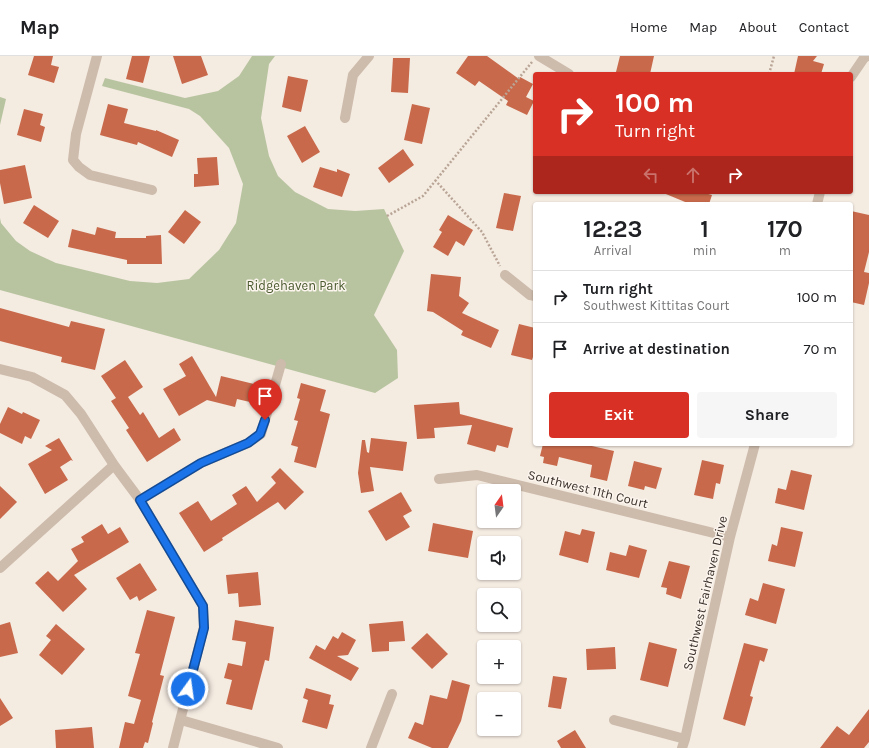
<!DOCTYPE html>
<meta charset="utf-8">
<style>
:root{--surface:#fff;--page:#f6f6f6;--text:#202124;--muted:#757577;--line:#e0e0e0;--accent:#d93025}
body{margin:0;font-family:Karla,sans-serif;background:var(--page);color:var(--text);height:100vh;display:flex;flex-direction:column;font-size:15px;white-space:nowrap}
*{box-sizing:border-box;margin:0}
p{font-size:13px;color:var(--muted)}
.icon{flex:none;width:22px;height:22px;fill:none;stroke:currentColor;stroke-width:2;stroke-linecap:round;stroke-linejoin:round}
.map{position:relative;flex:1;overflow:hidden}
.side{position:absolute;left:533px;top:146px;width:320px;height:244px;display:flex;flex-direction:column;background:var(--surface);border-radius:4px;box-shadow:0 1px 3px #0004}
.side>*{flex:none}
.top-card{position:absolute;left:533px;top:16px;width:320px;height:122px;border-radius:4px;box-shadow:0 1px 3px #0004;background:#d93025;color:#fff;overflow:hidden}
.needle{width:26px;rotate:14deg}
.tools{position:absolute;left:477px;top:428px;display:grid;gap:8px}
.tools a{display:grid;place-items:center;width:44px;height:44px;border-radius:4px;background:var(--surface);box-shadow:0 1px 3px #0004;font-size:20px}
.pin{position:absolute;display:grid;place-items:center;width:34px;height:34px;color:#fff;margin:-41px -17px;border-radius:50% 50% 50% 0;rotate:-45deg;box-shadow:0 0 4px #0007}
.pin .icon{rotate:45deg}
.me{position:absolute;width:44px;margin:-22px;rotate:14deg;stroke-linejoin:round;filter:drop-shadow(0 0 3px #0008)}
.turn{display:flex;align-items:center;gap:14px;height:84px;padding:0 16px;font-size:18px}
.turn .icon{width:52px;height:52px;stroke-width:2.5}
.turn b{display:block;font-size:28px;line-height:34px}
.lanes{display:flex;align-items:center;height:38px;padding:0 16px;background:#0003;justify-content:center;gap:20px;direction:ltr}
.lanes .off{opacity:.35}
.eta{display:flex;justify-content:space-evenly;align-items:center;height:68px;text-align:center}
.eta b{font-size:24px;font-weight:700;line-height:28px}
.primary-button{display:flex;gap:8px;margin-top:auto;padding:8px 16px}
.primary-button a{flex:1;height:46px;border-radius:4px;background:var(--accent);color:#fff;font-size:16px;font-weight:700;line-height:46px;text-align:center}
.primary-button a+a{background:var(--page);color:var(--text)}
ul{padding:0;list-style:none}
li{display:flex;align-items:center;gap:12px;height:52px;padding:0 16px;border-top:1px solid var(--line)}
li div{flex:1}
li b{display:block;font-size:15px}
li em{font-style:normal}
header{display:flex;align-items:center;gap:24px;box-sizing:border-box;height:56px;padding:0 20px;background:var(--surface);border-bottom:1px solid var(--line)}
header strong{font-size:19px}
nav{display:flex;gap:22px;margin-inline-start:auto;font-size:14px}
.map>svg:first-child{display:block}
.green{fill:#b8c4a0}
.building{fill:#c8694b}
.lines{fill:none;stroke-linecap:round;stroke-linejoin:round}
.path{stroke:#b9a596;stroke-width:2.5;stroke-dasharray:2 2;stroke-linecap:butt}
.minor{stroke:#cdbbac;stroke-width:10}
.route-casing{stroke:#114b97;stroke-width:10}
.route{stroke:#1a73e8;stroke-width:7}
.labels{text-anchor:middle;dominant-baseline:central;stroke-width:3;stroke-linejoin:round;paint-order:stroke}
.park-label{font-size:13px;fill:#4a5a2e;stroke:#fbf5ee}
.street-label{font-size:13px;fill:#3b302b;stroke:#fbf5ee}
</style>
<header>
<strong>Map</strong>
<nav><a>Home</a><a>Map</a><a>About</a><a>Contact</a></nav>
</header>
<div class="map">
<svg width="869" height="692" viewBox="0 0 869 692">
<rect width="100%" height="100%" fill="#f4ebe1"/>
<path class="green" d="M 252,0 L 275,0 L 269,8 L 261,62 L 269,100 L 278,120 L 295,136 L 328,153 L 355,155 L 384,153 L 404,195 L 374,259 L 397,294 L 398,322 L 375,337 L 0,234 L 0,162 L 1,167 L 16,185 L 30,195 L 56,207 L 130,225 L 157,227 L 189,223 L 219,194 L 236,167 L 243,128 L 229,92 L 200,60 L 189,53 L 102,30 L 105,22 L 185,42 L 218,35 L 239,20 Z
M 0,41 L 6,43 L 0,69 Z"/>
<path class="building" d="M 34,0 L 53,0 L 51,9 L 59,11 L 54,27 L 28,19 Z
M 132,0 L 150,0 L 143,27 L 126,23 Z
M 173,0 L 201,0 L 208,19 L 182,28 Z
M 468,0 L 487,0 L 519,23 L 520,21 L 533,28 L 526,41 L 534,45 L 527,59 L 506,49 L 508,45 L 479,25 L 475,30 L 456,17 Z
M 620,0 L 654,0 L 650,18 L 623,18 L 616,16 Z
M 798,0 L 817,0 L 813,5 L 824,8 L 821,18 L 794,18 Z
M 393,2 L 410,2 L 408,37 L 391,36 Z
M 288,20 L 308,24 L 301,56 L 282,51 Z
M 108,48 L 128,53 L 124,67 L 156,75 L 156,74 L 179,84 L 172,101 L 138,86 L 137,89 L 100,79 Z
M 412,48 L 430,52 L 422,88 L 404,84 Z
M 24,53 L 43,58 L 40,69 L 45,71 L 41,86 L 17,79 Z
M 305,70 L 320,96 L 302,107 L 287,80 Z
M 403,93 L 414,109 L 389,127 L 378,112 Z
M 217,101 L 219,129 L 194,131 L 194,118 L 198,118 L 197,102 Z
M 25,109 L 32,142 L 4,148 L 0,127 L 0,114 Z
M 320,111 L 337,116 L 337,113 L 350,118 L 342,141 L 313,131 Z
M 661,136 L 701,136 L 712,139 L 709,148 L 690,148 Z
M 504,137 L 521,140 L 513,175 L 496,172 Z
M 34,149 L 59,165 L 48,182 L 23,167 Z
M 185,154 L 201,166 L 184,188 L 168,176 Z
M 851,155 L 869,159 L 869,196 L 864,216 L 869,217 L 869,227 L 864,249 L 851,246 Z
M 448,159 L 473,174 L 464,190 L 456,185 L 448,200 L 433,191 L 442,176 L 439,174 Z
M 97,171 L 116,176 L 115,182 L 146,182 L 146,180 L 161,179 L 162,208 L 127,208 L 127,204 L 68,191 L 72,173 L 95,179 Z
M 431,218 L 461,221 L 459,240 L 469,247 L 462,257 L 499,274 L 491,292 L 461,279 L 463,275 L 433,256 L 427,255 Z
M 0,252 L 69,271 L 71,265 L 105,273 L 95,314 L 61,306 L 62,301 L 0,285 Z
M 519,268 L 535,272 L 535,301 L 533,301 L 532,304 L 511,299 Z
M 192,300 L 216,341 L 221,320 L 254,328 L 250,346 L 237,343 L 235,351 L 207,344 L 179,360 L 163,333 L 186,320 L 179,308 Z
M 125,304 L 143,331 L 128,341 L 140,359 L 143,356 L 159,382 L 174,372 L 181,384 L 147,406 L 126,374 L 129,372 L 111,345 L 116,342 L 101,320 Z
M 301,327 L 326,334 L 320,355 L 330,358 L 316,412 L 294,406 L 298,391 L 291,389 L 298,365 L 294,364 L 300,343 L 297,342 Z
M 459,346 L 460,358 L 513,372 L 508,392 L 497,389 L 495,396 L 467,388 L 472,369 L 434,372 L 435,382 L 417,383 L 414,349 Z
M 8,351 L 22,358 L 23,356 L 40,364 L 31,383 L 25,380 L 22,388 L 0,377 L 0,368 Z
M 59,382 L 73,405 L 71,404 L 60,411 L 68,424 L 45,438 L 28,408 L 52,394 L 45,390 Z
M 371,382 L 407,386 L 403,415 L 370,411 L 374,435 L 361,437 L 358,417 L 362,384 L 365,384 L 367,396 L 369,397 Z
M 543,388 L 583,388 L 614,395 L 607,425 L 590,421 L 592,409 L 559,401 L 557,410 L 543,407 L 544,401 L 540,400 Z
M 702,404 L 724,409 L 720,428 L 716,427 L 713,443 L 694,439 Z
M 634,405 L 662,412 L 656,433 L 645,430 L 644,434 L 628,430 Z
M 280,412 L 304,436 L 285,454 L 278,446 L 222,482 L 223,484 L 204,496 L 179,457 L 198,445 L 211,465 L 237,448 L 232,439 L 246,430 L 257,446 L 276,427 L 271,421 Z
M 791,414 L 812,419 L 804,454 L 775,447 L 778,432 L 786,434 Z
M 0,430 L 17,446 L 0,463 Z
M 401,436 L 412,455 L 403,460 L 410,471 L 386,485 L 368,455 Z
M 433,467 L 473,475 L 468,502 L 428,495 Z
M 102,468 L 108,478 L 120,471 L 129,486 L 74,519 L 87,533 L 63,556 L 35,527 L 48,515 L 58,525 L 78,505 L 71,493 L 84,486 L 81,481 Z
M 781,471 L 803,476 L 795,511 L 768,505 L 772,488 L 777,490 Z
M 582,473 L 595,476 L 588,507 L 559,499 L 565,475 L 580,479 Z
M 629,489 L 647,494 L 639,522 L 606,514 L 610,496 L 626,500 Z
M 669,505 L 690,510 L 681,543 L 666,538 L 667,532 L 661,531 Z
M 140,507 L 157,534 L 139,545 L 137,540 L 130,544 L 116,522 Z
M 258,516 L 261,549 L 239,551 L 238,537 L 228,538 L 226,519 Z
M 763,527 L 785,533 L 776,568 L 745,559 L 750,542 L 758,545 Z
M 147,554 L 175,561 L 160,619 L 164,620 L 152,666 L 153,667 L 148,687 L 145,686 L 143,692 L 119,692 L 125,666 L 134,668 L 141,644 L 128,640 L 140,598 L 135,597 Z
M 235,564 L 274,571 L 269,605 L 265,604 L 252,654 L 226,648 L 232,624 L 224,622 L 228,607 L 242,610 L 246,586 L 232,584 Z
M 403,565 L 405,585 L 389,586 L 389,595 L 372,596 L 369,568 Z
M 10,566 L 18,597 L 0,601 L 0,569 Z
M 56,568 L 85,593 L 62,619 L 39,599 L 51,584 L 46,580 Z
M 342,576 L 356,584 L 348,599 L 337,600 L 359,612 L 351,625 L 309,602 L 316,589 L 325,594 L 333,580 L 338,583 Z
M 427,577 L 448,598 L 432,613 L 411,592 Z
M 649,586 L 677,593 L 668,631 L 640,624 Z
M 744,587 L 768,593 L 764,606 L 760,604 L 750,640 L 753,641 L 745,670 L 723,663 Z
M 615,591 L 616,613 L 587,614 L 586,593 Z
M 553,620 L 567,622 L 561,653 L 548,651 Z
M 452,624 L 470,629 L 461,665 L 448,692 L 432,692 L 408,682 L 415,666 L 423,669 L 430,639 L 447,643 Z
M 306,632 L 331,639 L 329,648 L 334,649 L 327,673 L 302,666 L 308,644 L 303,642 Z
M 0,642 L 13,662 L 0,670 Z
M 869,653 L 869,686 L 864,692 L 820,692 L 837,670 L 849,679 Z
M 92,671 L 94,692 L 56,692 L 55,674 Z
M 575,674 L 586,692 L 561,692 L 557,685 Z"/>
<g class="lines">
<path class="path" d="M 769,18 L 774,0
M 435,124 L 482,176 L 500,210
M 387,160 L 423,140 L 532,6"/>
<path class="minor" d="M 97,0 L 76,78 L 73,104 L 79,111 L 90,119 L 152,134
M 539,0 L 569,18
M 851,21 L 864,2 L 867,0
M 345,62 L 353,19 L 369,0
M 817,148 L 820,136
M 505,219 L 530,239 L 535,240
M 0,313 L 32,321 L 65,339 L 81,358 L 114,409 L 140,444 L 203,550 L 204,571 L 173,692
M 439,423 L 477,419 L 730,481
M 140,444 L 201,407 L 248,387 L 261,378 L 281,308
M 0,512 L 114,409
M 181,664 L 278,692
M 614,664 L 685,683
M 371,692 L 392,638
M 682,692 L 685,683 L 730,481 L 755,388"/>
</g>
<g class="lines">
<defs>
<path id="route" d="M 188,633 L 204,572 L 203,550 L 140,444 L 201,407 L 248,387 L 260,378 L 265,364"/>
</defs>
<use href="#route" class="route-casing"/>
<use href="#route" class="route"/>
</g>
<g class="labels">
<g class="park-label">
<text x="296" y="229">Ridgehaven Park</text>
</g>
<g class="street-label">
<text transform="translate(588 433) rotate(14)">Southwest 11th Court</text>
<text transform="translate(705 537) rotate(-77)">Southwest Fairhaven Drive</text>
</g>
</g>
</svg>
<div class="tools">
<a><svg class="needle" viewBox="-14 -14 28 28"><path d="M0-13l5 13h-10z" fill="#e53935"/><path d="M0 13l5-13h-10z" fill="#757577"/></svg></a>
<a><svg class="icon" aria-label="sound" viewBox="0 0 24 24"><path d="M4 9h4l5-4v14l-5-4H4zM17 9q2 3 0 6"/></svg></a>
<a><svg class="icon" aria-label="search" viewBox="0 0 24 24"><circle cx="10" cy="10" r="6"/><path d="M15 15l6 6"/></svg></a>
<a>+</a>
<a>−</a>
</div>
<div class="pin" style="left:265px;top:364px;background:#d93025"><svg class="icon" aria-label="arrive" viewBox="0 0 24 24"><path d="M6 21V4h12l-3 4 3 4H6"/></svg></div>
<svg class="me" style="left:188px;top:633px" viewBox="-20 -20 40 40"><circle r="17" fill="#1a73e8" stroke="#fff" stroke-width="3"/><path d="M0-11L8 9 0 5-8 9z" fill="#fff"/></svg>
<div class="top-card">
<div class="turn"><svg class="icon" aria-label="right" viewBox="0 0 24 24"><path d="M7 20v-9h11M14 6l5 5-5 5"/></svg><div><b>100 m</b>Turn right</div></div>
<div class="lanes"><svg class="icon off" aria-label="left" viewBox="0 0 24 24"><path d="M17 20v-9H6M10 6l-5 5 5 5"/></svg><svg class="icon off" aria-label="ahead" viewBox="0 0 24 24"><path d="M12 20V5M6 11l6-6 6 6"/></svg><svg class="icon" aria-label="right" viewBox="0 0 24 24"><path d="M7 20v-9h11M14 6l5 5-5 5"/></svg></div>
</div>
<section class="side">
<div class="eta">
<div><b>12:23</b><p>Arrival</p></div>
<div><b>1</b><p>min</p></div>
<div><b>170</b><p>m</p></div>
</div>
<ul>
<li><svg class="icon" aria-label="right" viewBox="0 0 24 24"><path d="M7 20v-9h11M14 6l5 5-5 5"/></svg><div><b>Turn right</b><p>Southwest Kittitas Court</p></div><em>100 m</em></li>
<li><svg class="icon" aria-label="arrive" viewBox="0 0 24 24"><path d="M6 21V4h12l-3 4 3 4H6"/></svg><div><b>Arrive at destination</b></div><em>70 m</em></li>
</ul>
<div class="primary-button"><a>Exit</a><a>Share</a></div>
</section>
</div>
